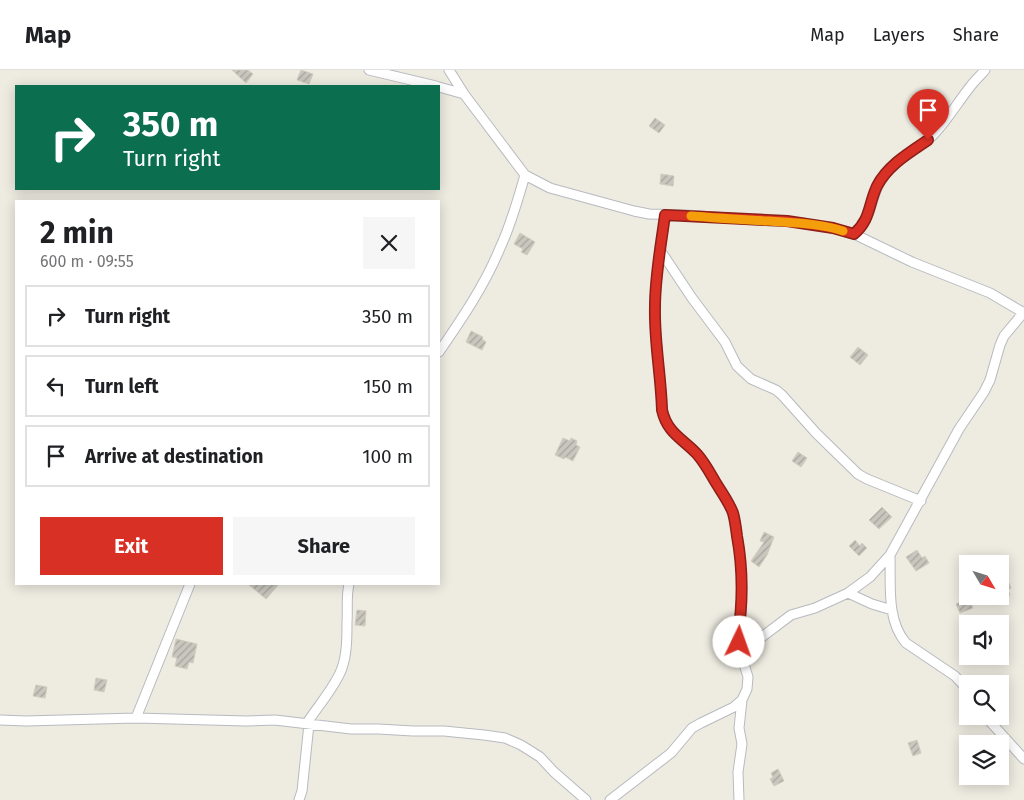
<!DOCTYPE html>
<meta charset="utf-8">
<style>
:root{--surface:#fff;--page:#f6f6f6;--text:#202124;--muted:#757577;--line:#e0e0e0;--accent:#d93025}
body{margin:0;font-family:"Fira Sans",sans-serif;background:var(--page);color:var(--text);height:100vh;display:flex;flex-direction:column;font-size:19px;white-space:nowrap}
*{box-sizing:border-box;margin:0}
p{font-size:16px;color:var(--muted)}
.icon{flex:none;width:28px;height:28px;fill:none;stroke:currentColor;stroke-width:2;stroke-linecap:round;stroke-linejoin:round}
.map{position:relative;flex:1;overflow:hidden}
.sheet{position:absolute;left:15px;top:130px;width:425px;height:385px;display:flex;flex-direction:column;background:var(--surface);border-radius:0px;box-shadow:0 2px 12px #0003}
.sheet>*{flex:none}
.hud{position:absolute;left:15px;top:15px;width:425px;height:105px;border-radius:0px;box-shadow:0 2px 12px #0003;background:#0b6e4f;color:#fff;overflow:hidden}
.needle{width:32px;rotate:128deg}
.fabs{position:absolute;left:959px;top:485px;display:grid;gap:10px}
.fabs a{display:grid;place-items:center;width:50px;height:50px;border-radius:0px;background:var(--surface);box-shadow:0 2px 12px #0003;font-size:25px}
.pin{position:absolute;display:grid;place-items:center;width:42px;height:42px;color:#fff;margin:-51px -21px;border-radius:50% 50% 50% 0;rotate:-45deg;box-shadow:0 0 5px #0007}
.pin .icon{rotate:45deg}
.me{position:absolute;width:55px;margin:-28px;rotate:3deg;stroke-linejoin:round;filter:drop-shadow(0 0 4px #0008)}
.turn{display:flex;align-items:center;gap:18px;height:105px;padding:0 25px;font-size:22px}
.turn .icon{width:65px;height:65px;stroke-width:2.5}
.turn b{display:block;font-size:35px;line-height:42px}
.round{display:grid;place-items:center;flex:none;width:52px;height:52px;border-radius:0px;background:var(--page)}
.headline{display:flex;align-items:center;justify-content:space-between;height:85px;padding:0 25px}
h1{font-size:30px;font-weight:700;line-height:38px}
.action{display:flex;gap:10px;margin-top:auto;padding:10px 25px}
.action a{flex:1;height:58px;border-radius:0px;background:var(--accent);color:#fff;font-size:20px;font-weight:700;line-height:58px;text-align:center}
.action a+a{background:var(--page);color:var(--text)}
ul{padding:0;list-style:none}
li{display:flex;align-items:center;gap:15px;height:62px;margin:0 10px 8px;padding:0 15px;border:2px solid var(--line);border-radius:0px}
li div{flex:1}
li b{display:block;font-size:19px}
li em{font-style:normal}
header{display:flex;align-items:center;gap:30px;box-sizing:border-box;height:70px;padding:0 25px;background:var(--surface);border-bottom:1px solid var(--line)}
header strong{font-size:24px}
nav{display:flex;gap:28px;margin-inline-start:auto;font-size:18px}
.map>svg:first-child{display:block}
.building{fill:url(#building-hatch);stroke:#d3cdbf}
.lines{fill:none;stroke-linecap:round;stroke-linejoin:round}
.minor-casing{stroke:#b7babf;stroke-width:11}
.minor{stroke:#fff;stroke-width:9}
.route-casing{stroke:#8d1f18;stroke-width:12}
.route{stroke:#d93025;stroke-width:9}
.slow{stroke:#f59e0b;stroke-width:9}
</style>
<header>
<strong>Map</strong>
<nav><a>Map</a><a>Layers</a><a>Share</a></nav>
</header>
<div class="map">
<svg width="1024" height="730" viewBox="0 0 1024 730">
<defs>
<pattern id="building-hatch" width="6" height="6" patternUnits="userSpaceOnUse" patternTransform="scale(1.25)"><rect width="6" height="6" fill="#c9c6be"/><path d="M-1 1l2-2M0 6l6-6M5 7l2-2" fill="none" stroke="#a6a49e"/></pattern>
</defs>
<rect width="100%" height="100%" fill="#eeebe1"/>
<path class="building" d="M 232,0 L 248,0 L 253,4 L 246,13 Z
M 301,0 L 313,4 L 309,14 L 297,10 Z
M 655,48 L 665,55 L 659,63 L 649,56 Z
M 661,104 L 674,106 L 673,116 L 660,114 Z
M 520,163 L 535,172 L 527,185 L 521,182 L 523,179 L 514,174 Z
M 471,261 L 483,267 L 482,269 L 486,272 L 482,280 L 466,272 Z
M 858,277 L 868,285 L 860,295 L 850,287 Z
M 563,368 L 570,371 L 571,368 L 577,371 L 576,375 L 580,377 L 573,391 L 565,387 L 564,389 L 555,385 Z
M 798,382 L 807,388 L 801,397 L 792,391 Z
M 882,437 L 892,447 L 879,459 L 869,450 Z
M 764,462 L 774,467 L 767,485 L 759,497 L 751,491 L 764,472 L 760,471 Z
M 855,470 L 860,476 L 862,473 L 867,478 L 859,486 L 849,476 Z
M 917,480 L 922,488 L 925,486 L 929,493 L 916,501 L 906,487 Z
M 1008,511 L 1011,518 L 1008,520 L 1010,525 L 1002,529 L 1000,524 L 1000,515 Z
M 248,514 L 279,514 L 266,529 Z
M 968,528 L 973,538 L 960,543 L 956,534 Z
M 357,540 L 366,541 L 365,556 L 355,555 Z
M 176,569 L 197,574 L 193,593 L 189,592 L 187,599 L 175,596 L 177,588 L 172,587 Z
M 96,608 L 107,610 L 104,622 L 94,620 Z
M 36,615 L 47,617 L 45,628 L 33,626 Z
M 917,670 L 921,683 L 913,686 L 908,673 Z
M 778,699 L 784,711 L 774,716 L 770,709 L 773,707 L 771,703 Z"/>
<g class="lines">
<defs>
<path id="minor" d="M 369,0 L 436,16
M 449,0 L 464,24 L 525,105 L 550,118 L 634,141 L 649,144 L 686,145 L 771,151 L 787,151 L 833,158 L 854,164 L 912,192 L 990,223 L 1024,243
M 439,17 L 464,24
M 665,145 C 661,175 655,206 655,237 C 654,271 661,305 662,340 C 667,363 683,369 697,384 C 705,393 710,403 716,413 C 723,423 729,432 733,443 C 735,450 736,458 737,466 C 743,499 743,532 738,565 L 739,572 L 746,584
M 854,164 C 874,147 869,127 883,107 C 897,87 920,80 935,63 C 948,49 958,32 970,17 C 974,11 980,6 985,0
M 660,180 L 692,228 L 725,272 L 737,296 L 751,309 L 776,320 L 782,325 L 816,363 L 858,404 L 867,409 L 921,431
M 439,282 C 461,250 485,215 500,178 C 511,155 518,129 525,105
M 890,485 C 891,514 886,550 906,573 L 955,606 L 968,620
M 848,523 L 872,534 L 892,540
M 985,646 L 1024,689
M 136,648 L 190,514
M 0,650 L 26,651 L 136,648 L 246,651 L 275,650 L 351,659 L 378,659 L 413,661 L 444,661 L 484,665 L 505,668 L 521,675 L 540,687 L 554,702 L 586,730
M 307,653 C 317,637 336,616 342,598 C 347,584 347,567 347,552 C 348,539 346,527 349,514
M 299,730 L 302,721 L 309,654
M 610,730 L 671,683 L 692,658 L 701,653 L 734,637 L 742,630 L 747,619 L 748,607 L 744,594 L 746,584 L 754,573 L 791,545 L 815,538 L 848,523 L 870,507 L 890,485 L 959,359 L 984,322 L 990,310 L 1000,275 L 1004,266 L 1024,242
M 739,730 L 738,702 L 742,674 L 739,658 L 742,630"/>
</defs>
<use href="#minor" class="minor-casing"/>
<use href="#minor" class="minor"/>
</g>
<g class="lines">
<defs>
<path id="route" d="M 739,572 L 738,565 C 743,532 743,499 737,466 C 736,458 735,450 733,443 C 729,432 722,423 716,413 C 710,403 705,393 697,384 C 683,369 667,363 662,340 C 661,305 654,271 655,237 C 655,206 661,175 665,145 L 787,151 L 833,158 L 854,164 C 871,149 868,135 877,116 C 888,95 909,83 928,70"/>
</defs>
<use href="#route" class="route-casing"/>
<use href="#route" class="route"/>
<path class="slow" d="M 691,146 C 717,148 743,150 769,151 C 794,153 819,153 843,161"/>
</g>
</svg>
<div class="fabs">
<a><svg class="needle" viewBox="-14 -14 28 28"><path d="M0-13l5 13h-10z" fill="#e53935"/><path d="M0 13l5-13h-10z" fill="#757577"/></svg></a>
<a><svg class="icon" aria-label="sound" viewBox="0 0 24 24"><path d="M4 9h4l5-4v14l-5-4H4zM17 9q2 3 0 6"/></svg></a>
<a><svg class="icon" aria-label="search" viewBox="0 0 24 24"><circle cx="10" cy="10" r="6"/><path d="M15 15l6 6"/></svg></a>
<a><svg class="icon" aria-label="layers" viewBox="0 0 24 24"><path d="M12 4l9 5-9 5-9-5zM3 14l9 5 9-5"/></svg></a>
</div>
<div class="pin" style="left:928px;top:70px;background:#d93025"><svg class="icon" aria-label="arrive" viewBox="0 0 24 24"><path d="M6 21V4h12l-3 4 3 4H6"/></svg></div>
<svg class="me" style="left:739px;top:572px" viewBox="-20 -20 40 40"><circle r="19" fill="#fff"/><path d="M0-13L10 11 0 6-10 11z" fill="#d93025"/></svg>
<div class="hud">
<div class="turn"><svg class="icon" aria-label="right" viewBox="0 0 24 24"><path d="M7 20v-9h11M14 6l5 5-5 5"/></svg><div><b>350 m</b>Turn right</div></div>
</div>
<section class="sheet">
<div class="headline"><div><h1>2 min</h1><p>600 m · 09:55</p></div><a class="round"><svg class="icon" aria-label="close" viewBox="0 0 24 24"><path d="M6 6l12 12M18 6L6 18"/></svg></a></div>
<ul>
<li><svg class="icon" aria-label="right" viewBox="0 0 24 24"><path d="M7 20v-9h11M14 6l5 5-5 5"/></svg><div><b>Turn right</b></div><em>350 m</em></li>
<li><svg class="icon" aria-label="left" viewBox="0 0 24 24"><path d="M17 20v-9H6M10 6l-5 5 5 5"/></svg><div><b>Turn left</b></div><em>150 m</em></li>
<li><svg class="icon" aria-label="arrive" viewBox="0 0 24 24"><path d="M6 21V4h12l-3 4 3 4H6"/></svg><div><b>Arrive at destination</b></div><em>100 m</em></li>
</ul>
<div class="action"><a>Exit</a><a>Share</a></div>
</section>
</div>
